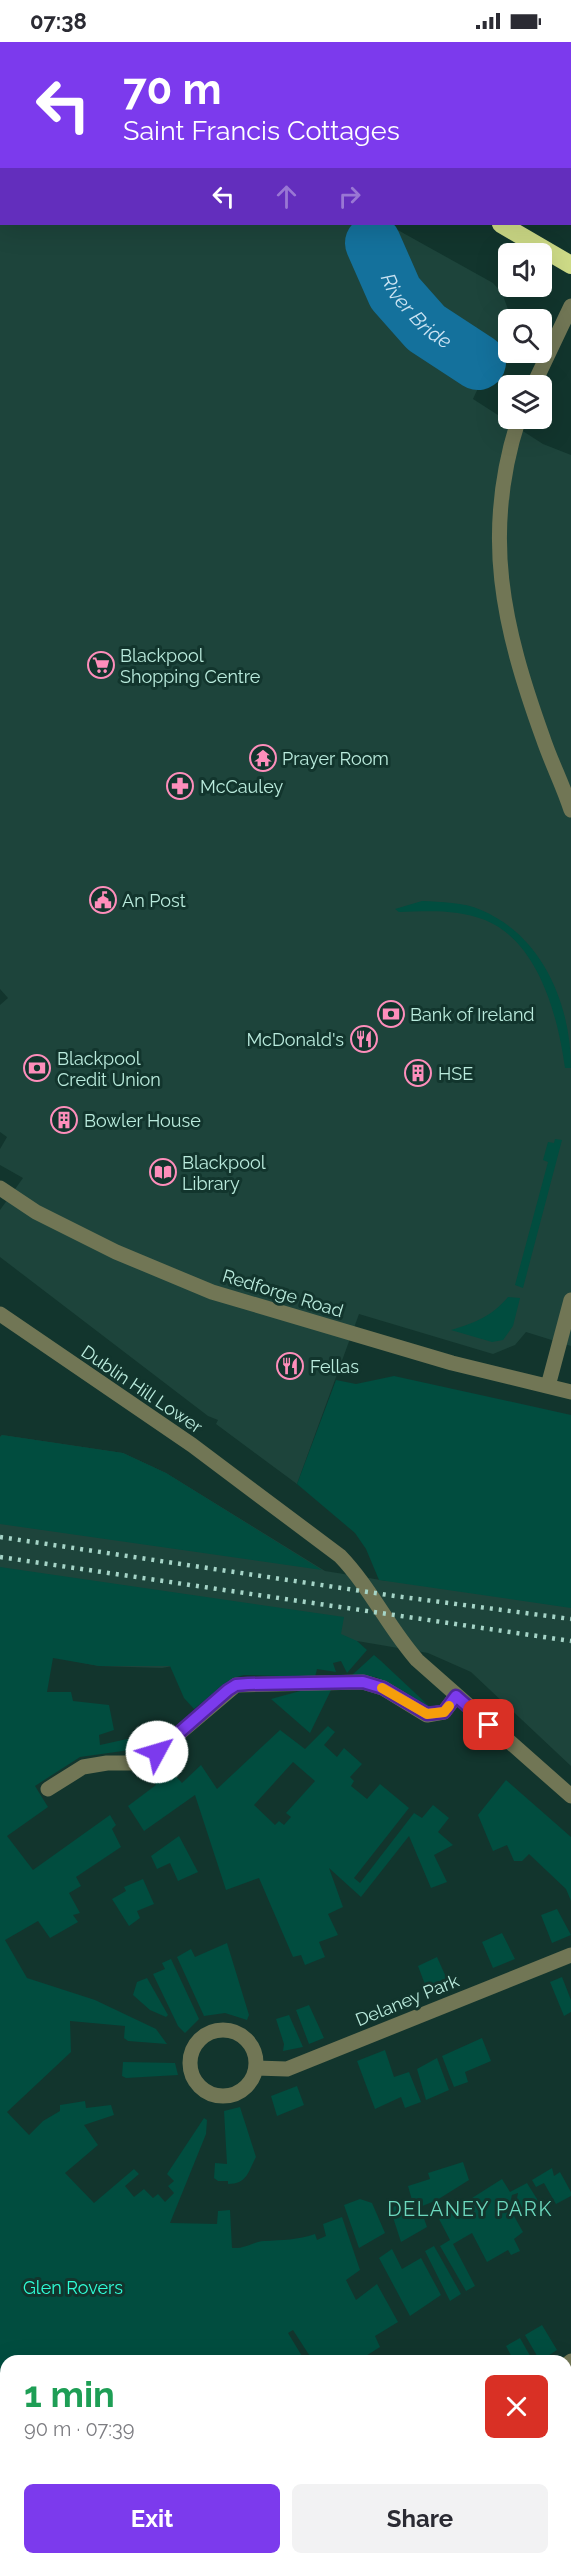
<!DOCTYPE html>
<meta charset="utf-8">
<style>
:root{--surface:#fff;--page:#f2f2f3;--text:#2b2b33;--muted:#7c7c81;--accent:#7c3aed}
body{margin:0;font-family:Raleway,sans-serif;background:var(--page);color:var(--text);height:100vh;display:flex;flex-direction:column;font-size:22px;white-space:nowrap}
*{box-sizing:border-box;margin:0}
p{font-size:20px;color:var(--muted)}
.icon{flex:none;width:33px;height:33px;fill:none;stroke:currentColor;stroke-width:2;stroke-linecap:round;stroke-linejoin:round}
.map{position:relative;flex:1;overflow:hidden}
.drawer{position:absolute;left:0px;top:2313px;width:572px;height:210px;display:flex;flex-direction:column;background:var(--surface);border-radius:18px 18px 0 0;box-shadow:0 6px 24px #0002}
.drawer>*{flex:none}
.hud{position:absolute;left:0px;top:0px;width:572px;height:183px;box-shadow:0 6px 24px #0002;background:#7c3aed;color:#fff;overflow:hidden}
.tools{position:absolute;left:498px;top:201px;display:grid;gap:12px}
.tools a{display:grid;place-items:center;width:54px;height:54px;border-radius:9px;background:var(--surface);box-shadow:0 6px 24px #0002;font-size:30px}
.pin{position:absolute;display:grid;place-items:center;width:51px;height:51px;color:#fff;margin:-26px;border-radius:12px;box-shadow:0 3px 9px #0006}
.me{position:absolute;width:66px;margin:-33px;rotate:51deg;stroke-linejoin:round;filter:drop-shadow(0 0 4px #0008)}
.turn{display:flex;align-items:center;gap:21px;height:126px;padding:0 24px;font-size:27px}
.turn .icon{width:78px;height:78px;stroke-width:2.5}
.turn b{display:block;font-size:42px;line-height:51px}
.lanes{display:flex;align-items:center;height:57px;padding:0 24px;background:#0003;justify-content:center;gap:30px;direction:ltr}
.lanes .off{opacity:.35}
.round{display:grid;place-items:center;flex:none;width:63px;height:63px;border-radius:9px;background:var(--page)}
.head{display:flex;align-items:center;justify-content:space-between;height:102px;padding:0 24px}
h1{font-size:36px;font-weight:700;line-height:45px;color:#1e9e55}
.button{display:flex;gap:12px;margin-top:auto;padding:12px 24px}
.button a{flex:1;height:69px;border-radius:9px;background:var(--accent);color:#fff;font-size:24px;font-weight:700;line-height:69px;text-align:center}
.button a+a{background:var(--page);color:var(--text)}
.status{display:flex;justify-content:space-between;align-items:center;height:42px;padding:0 30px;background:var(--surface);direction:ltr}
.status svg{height:16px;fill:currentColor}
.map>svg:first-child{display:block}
.built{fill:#1d443b}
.green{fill:#014d3f;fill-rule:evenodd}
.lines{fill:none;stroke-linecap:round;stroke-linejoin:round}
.river{stroke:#14719c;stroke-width:56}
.minor{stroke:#717655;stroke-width:15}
.highway{stroke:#cedb87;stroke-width:18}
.rail{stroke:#a5d4c7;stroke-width:4.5;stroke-dasharray:3 6;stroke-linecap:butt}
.route-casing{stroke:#51269a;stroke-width:15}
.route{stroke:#7c3aed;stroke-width:10}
.slow{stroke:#f59e0b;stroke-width:10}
.labels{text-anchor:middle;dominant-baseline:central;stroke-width:6;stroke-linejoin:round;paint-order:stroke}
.poi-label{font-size:18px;fill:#baebdd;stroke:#12352d;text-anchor:start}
.street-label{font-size:18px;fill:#baebdd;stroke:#12352d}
.park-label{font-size:18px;fill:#2ffed7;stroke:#12352d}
.water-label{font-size:20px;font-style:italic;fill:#cce4f3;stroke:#12352d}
.neighbourhood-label{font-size:20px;letter-spacing:1.5px;fill:#6cd8be;stroke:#12352d}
</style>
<div class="status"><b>07:38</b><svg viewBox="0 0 49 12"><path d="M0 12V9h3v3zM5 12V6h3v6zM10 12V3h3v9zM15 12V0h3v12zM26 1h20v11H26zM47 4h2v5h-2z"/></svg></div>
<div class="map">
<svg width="571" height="2523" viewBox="0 0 571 2523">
<rect width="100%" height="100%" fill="#12352d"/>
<path class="built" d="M 0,0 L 67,1 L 2,2 L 2,182 L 387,182 L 493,241 L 502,251 L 509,270 L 506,285 L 473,357 L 543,402 L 571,413 L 571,1304 L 526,1290 L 515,1303 L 493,1312 L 359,1272 L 297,1442 L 216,1382 L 218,1378 L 208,1374 L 0,1215 L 0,1168 L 23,1136 L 0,1123 L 0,1107 L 7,1095 L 0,1090 L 0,963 L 8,956 L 0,947 Z
M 2,1393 L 123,1411 L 166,1431 L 325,1529 L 387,1539 L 571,1531 L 571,1724 L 471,1630 L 428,1611 L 357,1599 L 229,1613 L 162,1626 L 99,1624 L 0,1605 L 0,1395 Z"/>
<path class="green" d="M 422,859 C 441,860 463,860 481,868 C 543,894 571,963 571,1026 L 565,1026 C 558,975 539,900 485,878 C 458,867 427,869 399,870 L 395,867 Z
M 555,1097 L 562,1098 L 523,1246 L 515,1243 L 548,1120 L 543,1118 L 548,1100 L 554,1101 Z
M 508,1255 L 520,1256 L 513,1284 L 503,1298 L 492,1300 L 451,1288 C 475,1281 492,1274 508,1255 Z
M 394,1334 L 571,1373 L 571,1566 L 379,1538 L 366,1507 L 355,1491 L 297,1442 L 336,1338 L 356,1342 Z
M 2,1393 L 123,1411 L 166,1431 L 322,1528 L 0,1482 L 0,1395 Z
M 0,1525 L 344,1575 L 341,1592 L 357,1599 L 367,1608 L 347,1631 L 341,1619 L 333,1621 L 336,1630 L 317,1627 L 315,1635 L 244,1633 L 233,1636 L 194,1667 L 184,1656 L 170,1624 L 99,1624 L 53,1616 L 47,1650 L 71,1650 L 73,1659 L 109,1663 L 114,1688 L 99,1693 L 100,1703 L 159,1690 L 156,1697 L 137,1707 L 80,1715 L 35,1744 L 48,1765 L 7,1794 L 33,1828 L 110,1773 L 116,1783 L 112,1787 L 121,1805 L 76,1835 L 81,1844 L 69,1851 L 80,1871 L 73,1873 L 78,1880 L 50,1896 L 38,1879 L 5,1898 L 27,1936 L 95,1958 L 156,1987 L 167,2002 L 128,1999 L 124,1996 L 125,1984 L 70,1979 L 71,2010 L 7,2070 L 29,2093 L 43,2079 L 60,2069 L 60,2063 L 85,2059 L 86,2066 L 111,2063 L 114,2073 L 84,2083 L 98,2103 L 65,2131 L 94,2161 L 134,2127 L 139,2132 L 125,2144 L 134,2155 L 144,2147 L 153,2156 L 158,2152 L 165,2160 L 174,2151 L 168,2144 L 174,2139 L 167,2132 L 204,2076 L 207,2078 L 206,2092 L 170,2181 L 217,2182 L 218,2169 L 230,2168 L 232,2206 C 244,2207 253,2200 264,2199 C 282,2198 298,2198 315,2192 L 317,2198 L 326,2194 L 323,2182 L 342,2175 L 360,2228 L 346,2238 L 356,2258 L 377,2242 L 398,2280 L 375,2294 L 380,2305 L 358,2319 L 313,2319 L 293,2288 L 288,2291 L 305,2319 L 6,2319 L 6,2517 L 458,2517 L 457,2523 L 0,2523 Z
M 374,1613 L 381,1619 L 430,1665 L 376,1635 L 351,1634 Z
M 311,1646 L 332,1646 L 310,1691 L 271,1657 Z
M 328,1684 L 335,1690 L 324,1703 L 337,1715 L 344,1706 L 362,1722 L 350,1735 L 354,1739 L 351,1744 L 367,1757 L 380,1742 L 409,1766 L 354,1836 L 360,1841 L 414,1771 L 422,1776 L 433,1763 L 449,1776 L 438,1790 L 453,1803 L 434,1813 L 447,1840 L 431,1846 L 409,1794 L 361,1855 L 329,1826 L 343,1865 L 328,1872 L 338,1893 L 319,1900 L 325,1915 L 305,1923 L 301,1913 L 293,1915 L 259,1836 L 226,1848 L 195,1753 L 144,1789 L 128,1764 L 156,1743 L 148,1731 L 161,1718 L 182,1741 L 201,1723 L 217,1747 L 280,1688 L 305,1707 ZM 293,1720 L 315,1739 L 286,1771 L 291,1775 L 284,1783 L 279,1779 L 275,1783 L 254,1763 Z
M 506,1738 L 571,1795 L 571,1859 L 566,1847 L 529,1812 L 522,1819 L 514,1819 L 507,1803 L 493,1809 L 478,1773 Z
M 179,1794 L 198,1830 L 178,1839 L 170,1821 L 157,1827 L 151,1814 Z
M 143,1837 L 154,1862 L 137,1869 L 140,1876 L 129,1884 L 112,1857 L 126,1849 L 124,1845 Z
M 557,1867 L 571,1893 L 552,1901 L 541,1873 Z
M 502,1891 L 515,1917 L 493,1926 L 482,1900 Z
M 227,1901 L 249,1973 L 247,1978 L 225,1971 L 204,1974 L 177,1915 L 191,1907 L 195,1915 Z
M 437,1915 L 450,1944 L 429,1953 L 418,1924 Z
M 171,1917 L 199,1977 L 185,1991 L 178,1984 L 153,1932 L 165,1927 L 162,1921 Z
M 562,1935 L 571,1958 L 571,1970 L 564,1974 L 550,1940 Z
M 147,1936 L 168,1973 L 166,1975 L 150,1968 L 133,1953 L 137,1940 Z
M 309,1963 L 324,1996 L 309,2002 L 296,1968 Z
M 289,1973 L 303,2005 L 283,2009 L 284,2002 L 276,1977 Z
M 482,1996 L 491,2019 L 465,2030 L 468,2040 L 454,2045 L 442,2014 Z
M 385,2008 L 394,2035 L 409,2030 L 421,2060 L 405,2066 L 401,2055 L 375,2067 L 357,2019 Z
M 437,2016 L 449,2048 L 426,2058 L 417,2027 Z
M 123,2020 L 175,2021 L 178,2033 L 126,2036 L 122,2034 Z
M 297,2044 L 304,2063 L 277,2074 L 271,2054 Z
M 240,2065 L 256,2115 C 248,2130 247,2142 228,2142 L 228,2139 L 218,2139 L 214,2136 L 215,2121 L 227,2122 L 224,2069 Z
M 463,2120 L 469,2138 L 437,2158 L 420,2165 L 427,2185 L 401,2200 L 390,2166 L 412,2158 L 408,2144 L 430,2137 L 428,2131 Z
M 552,2126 L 554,2134 L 560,2130 L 571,2150 L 571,2154 L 556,2162 L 544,2141 L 536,2145 L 532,2138 Z
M 502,2137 L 510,2150 L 527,2141 L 542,2165 L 524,2176 L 516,2161 L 518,2151 L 512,2153 L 509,2165 L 523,2190 L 514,2197 L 520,2209 L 511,2213 L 508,2208 L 487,2220 L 472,2191 L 453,2202 L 475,2244 L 466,2249 L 440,2204 L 450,2198 L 439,2177 Z
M 360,2157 L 372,2161 L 385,2191 L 359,2206 L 344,2163 Z
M 434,2204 L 461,2252 L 450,2259 L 425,2209 Z
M 392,2207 L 402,2227 L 421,2216 L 441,2253 L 410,2274 L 379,2216 Z
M 542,2283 L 557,2308 L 540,2319 L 525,2293 Z
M 520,2296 L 533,2319 L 514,2319 L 506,2304 Z"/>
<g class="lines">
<path class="river" id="s1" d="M 373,201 L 395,251 L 426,286 L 478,320"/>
<path class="minor" d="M 533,344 L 571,264
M 519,376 C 481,492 503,585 543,696 C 551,720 563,743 571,768
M 0,1146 L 36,1170 L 116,1210 L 212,1250 L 452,1321 L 571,1350
M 0,1272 L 192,1403 L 340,1514 C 370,1545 388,1585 417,1618 L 571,1754
M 548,1344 L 571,1258
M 48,1747 L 83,1725 L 107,1721 L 133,1721 L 157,1710 L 236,1643 L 363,1640 L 383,1646 L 427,1673 L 444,1670 L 456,1654
M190 2021a33 33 0 1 1 66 0a33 33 0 1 1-66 0Z
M 256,2026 L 287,2027 L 571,1913
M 566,2323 L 571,2319"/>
<path class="highway" d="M 179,0 L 181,2
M 501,182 L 571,223"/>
<path class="rail" d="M 0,1495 L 395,1554 L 571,1577
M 0,1515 L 571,1599"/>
</g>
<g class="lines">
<defs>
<path id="route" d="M 157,1710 L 228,1648 L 236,1643 L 248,1642 L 363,1640 L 383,1646 L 427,1672 L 444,1670 L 456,1654 L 489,1683"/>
</defs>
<use href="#route" class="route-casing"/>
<use href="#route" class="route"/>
<path class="slow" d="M 382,1646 L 427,1672 L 444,1670 L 449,1664"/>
</g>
<defs>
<symbol id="supermarket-ring" viewBox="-11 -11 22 22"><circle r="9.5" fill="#12352d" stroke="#fe8ebb" stroke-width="1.5"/><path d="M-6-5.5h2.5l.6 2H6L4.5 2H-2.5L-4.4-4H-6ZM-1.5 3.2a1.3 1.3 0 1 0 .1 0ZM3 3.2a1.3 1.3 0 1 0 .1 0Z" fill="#fe8ebb"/></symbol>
<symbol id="temple-ring" viewBox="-11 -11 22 22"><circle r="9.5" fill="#12352d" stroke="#fe8ebb" stroke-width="1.5"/><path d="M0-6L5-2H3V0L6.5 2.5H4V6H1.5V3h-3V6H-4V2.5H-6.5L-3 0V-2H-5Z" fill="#fe8ebb"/></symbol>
<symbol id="pharmacy-ring" viewBox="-11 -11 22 22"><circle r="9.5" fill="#12352d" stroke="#fe8ebb" stroke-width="1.5"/><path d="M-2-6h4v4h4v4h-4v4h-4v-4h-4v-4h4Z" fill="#fe8ebb"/></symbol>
<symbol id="civic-ring" viewBox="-11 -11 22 22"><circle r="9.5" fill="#12352d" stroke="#fe8ebb" stroke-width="1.5"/><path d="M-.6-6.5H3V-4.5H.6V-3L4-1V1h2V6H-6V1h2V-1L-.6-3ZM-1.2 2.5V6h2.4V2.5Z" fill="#fe8ebb"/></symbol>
<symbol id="bank-ring" viewBox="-11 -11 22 22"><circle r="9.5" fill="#12352d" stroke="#fe8ebb" stroke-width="1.5"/><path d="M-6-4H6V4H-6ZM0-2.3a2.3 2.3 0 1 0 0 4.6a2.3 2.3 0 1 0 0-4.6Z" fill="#fe8ebb"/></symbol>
<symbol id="restaurant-ring" viewBox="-11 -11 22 22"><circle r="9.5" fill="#12352d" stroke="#fe8ebb" stroke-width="1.5"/><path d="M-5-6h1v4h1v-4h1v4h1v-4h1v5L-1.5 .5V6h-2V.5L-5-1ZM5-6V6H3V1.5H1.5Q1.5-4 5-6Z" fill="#fe8ebb"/></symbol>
<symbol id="building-ring" viewBox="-11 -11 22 22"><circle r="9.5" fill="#12352d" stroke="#fe8ebb" stroke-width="1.5"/><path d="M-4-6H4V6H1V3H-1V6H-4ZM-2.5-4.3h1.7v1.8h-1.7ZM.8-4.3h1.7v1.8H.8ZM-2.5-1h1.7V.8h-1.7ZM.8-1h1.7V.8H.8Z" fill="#fe8ebb"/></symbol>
<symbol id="library-ring" viewBox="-11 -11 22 22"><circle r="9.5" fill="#12352d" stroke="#fe8ebb" stroke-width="1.5"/><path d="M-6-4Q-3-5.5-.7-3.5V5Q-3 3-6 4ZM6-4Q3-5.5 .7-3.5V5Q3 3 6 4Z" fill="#fe8ebb"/></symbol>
</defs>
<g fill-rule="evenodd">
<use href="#supermarket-ring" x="86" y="608" width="30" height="30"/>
<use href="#temple-ring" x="248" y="701" width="30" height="30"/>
<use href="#pharmacy-ring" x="165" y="729" width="30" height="30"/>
<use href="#civic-ring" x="88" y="843" width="30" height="30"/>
<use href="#bank-ring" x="376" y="957" width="30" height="30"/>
<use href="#restaurant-ring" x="349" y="982" width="30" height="30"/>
<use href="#bank-ring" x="22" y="1011" width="30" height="30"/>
<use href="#building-ring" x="403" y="1016" width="30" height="30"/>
<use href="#building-ring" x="49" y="1063" width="30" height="30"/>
<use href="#library-ring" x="148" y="1115" width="30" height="30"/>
<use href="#restaurant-ring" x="275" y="1309" width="30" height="30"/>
</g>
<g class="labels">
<g class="poi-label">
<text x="120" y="613">Blackpool<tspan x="120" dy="21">Shopping Centre</tspan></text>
<text x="282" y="716">Prayer Room</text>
<text x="200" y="744">McCauley</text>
<text x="122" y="858">An Post</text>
<text x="410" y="972">Bank of Ireland</text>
<text x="344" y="997" text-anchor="end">McDonald's</text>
<text x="57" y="1016">Blackpool<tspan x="57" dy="21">Credit Union</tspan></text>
<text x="438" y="1031">HSE</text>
<text x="84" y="1078">Bowler House</text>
<text x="182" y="1120">Blackpool<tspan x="182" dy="21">Library</tspan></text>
<text x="310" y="1324">Fellas</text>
</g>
<g class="street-label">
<text transform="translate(283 1251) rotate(17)">Redforge Road</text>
<text transform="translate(142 1347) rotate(34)">Dublin Hill Lower</text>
<text transform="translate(407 1958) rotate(-22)">Delaney Park</text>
</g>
<g class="park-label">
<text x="73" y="2245">Glen Rovers</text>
</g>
<g class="water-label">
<text stroke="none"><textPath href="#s1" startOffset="82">River Bride</textPath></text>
</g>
<g class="neighbourhood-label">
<text x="470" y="2167">DELANEY PARK</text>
</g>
</g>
</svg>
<div class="tools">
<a><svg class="icon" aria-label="sound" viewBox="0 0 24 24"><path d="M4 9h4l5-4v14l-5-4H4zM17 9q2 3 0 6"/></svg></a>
<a><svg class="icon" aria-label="search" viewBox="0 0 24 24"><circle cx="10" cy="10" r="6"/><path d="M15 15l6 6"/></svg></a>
<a><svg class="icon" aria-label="layers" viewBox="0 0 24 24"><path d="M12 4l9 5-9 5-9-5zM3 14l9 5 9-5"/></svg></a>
</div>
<div class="pin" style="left:489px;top:1683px;background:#d93025"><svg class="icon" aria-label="arrive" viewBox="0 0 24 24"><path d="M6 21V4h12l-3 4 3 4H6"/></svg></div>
<svg class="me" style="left:157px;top:1710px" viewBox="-20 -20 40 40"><circle r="19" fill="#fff"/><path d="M0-13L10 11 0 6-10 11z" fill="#7c3aed"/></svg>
<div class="hud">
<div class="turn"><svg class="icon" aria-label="left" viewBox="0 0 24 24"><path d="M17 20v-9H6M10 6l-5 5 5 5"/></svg><div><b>70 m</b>Saint Francis Cottages</div></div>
<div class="lanes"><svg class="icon" aria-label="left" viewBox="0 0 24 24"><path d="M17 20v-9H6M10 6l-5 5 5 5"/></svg><svg class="icon off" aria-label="ahead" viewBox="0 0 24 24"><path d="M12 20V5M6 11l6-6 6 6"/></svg><svg class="icon off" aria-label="right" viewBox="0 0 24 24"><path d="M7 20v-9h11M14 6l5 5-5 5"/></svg></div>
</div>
<section class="drawer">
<div class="head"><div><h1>1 min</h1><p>90 m · 07:39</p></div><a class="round" style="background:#d93025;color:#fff"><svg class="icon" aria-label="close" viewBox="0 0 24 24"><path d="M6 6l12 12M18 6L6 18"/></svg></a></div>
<div class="button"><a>Exit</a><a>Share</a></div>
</section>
</div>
